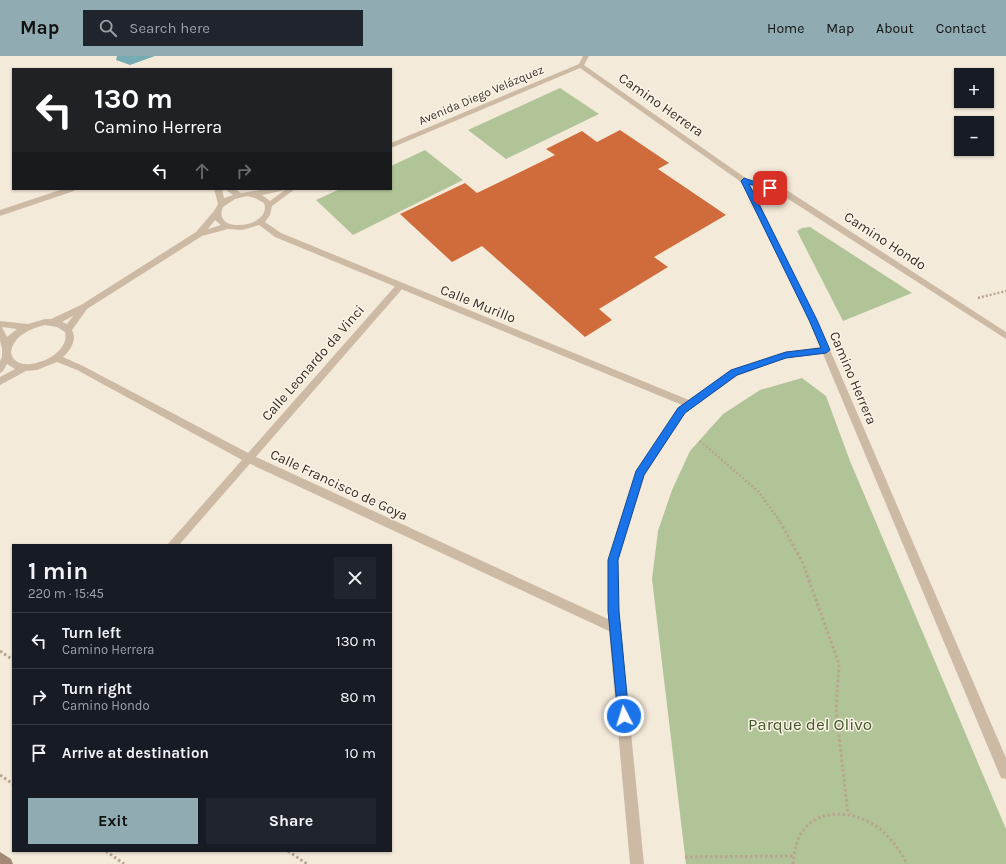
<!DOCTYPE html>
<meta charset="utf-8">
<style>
:root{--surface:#171b24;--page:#20242c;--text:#f1f3f6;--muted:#9ea1a6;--line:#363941;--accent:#90abb1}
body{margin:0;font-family:Karla,sans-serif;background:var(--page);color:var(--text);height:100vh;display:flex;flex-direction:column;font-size:15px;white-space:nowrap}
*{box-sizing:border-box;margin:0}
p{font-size:13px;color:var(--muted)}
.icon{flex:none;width:22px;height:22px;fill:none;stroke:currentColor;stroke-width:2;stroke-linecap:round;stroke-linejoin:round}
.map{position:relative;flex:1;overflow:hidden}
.details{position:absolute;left:12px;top:488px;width:380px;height:308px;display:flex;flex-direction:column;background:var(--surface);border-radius:0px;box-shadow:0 1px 3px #0004}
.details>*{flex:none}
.guide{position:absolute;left:12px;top:12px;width:380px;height:122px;border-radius:0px;box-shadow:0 1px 3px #0004;background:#202124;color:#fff;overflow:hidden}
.tools{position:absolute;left:954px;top:12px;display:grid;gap:8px}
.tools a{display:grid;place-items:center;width:40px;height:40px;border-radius:0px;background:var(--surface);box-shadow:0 1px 3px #0004;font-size:20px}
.pin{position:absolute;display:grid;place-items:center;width:34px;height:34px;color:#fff;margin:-17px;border-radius:8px;box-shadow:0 2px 6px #0006}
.me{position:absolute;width:44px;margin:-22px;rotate:355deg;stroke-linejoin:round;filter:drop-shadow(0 0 3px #0008)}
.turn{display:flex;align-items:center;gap:14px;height:84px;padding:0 16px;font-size:18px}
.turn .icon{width:52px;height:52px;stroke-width:2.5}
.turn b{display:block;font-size:28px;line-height:34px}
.lanes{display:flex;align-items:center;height:38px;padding:0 16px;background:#0003;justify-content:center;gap:20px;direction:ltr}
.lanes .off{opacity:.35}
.round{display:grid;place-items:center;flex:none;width:42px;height:42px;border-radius:0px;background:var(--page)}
.headline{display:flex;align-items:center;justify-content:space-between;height:68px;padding:0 16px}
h1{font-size:24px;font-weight:700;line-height:30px}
.action{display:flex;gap:8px;margin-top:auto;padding:8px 16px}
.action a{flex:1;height:46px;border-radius:0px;background:var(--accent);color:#111;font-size:16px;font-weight:700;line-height:46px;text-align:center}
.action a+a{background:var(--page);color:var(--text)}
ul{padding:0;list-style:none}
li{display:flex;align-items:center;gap:12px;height:56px;padding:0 16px;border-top:1px solid var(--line)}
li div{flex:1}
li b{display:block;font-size:15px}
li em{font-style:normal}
header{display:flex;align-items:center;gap:24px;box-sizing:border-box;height:56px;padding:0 20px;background:var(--accent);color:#111}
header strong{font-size:19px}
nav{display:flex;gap:22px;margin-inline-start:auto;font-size:14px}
.search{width:280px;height:36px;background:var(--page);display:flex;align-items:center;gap:10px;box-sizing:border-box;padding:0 14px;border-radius:0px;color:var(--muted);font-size:15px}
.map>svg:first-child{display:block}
.green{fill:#b1c498}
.water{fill:#76abb3}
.building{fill:#d06c3c}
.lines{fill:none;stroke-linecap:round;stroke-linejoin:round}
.path-far1{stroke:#b9a48f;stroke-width:2.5;stroke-dasharray:2 2;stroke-linecap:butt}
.path{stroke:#b9a48f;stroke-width:3;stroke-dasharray:2.5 2.5;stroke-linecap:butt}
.pedestrian{fill:#cdbaa5;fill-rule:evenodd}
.minor{fill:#cdbaa5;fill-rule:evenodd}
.secondary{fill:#a18976;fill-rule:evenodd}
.route{fill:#1a73e8;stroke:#114b97}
.labels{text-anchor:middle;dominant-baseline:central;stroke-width:3;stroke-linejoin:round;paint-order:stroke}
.far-street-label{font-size:12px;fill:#382e27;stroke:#fbf3e6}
.street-label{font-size:14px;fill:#382e27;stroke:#fbf3e6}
.near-park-label{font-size:17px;fill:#425828;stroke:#fbf3e6}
</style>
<header>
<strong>Map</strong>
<div class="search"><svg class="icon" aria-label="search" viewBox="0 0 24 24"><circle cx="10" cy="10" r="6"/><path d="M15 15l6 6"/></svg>Search here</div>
<nav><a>Home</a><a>Map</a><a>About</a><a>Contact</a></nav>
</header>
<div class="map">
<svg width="1006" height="808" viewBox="0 0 1006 808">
<rect width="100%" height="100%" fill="#f4eada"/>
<path class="green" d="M 560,32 L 599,58 L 506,103 L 468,74 Z
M 425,94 L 463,124 L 353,179 L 316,144 L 340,133 L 391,133 L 391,110 Z
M 810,171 L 912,237 L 843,265 L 797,175 L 802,172 Z
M 802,322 L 826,340 L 850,405 L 1006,773 L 1006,808 L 686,808 L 652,523 L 658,475 L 672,434 L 690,395 L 723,358 L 760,334 Z"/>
<path class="water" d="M 117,0 L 155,0 L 130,9 L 116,4 Z"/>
<path class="building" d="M 620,74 L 669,107 L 658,113 L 726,159 L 654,201 L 668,211 L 599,253 L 612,264 L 585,281 L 482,190 L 452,206 L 400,158 L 465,127 L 477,137 L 555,99 L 546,93 L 582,75 L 597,86 Z"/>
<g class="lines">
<path class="path-far1" d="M 978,242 L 1006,235
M 700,385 L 759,436 L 781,467"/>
<path class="path" d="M 780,466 L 802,505 L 839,608 L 836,654 L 848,758
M 0,595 L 13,604
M 0,719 L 13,728
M 106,795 L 124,808
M 288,795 L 307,808
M 685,801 L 793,800
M 793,808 C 794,799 795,790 799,781 C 815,750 854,754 879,772 C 891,782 900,794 907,808"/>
<path class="pedestrian" d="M 63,133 L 75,133 L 74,135 L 0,160 L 0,154 Z
M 400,227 L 404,230 L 403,232 L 179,489 L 167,489 L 397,228 Z"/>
<path class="minor" d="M 583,0 L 589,0 L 584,9 L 747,123 L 785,133 L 1006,276 L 1006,283 L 779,137 L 750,129 L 817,264 L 830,294 L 1006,702 L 1006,723 L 1001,722 L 823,298 L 786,302 L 737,320 L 685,357 L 645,419 L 618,504 L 619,555 L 644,808 L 630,808 L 609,575 L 244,405 L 77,314 L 57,306 L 37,314 L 26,315 L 0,329 L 0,321 L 15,313 L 7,308 L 3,315 L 0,317 L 0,305 L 2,301 L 2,292 L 0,285 L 0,265 L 28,268 L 45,263 L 51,263 L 81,249 L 196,176 L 214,155 L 218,148 L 214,133 L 222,133 L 224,142 L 233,139 L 225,133 L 235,133 L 241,137 L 268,133 L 285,133 L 281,135 L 262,139 L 270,145 L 286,133 L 295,133 L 272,150 L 270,159 L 265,166 L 281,177 L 689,344 L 731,314 L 786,296 L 820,291 L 809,264 L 741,126 L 580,12 L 391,92 L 391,87 L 579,8 ZM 247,140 L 255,142 L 264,147 C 273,172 211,179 223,151 L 235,143 ZM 215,164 L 221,169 L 208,173 ZM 259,169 L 275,181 L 682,349 L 679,351 L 635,418 L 608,504 L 608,563 L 252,399 L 83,310 L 63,301 C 71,294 77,284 72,274 L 87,253 L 202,180 L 228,173 L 242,174 ZM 73,260 L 67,268 L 62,266 ZM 45,269 L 57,271 L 65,276 C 72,302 14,322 11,296 C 14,279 30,273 45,269 ZM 2,271 L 17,273 L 7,281 Z"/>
<path class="secondary" d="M 0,796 L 11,803 L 13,808 L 0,808 Z"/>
</g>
<path class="route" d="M 744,122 L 773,132 L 770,134 L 749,128 L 817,264 L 830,294 L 826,297 L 786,302 L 737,319 L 685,357 L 644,419 L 618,504 L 619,555 L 629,660 L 628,664 L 624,666 L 620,664 L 618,660 L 608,555 L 608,504 L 636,415 L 678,352 L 731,314 L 786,296 L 821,292 L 809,264 L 741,125 Z"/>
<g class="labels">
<g class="far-street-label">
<text transform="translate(481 39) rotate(-23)">Avenida Diego Velázquez</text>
</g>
<g class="street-label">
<text transform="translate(661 49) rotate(35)">Camino Herrera</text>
<text transform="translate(885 185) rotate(33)">Camino Hondo</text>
<text transform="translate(478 248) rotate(22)">Calle Murillo</text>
<text transform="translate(313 307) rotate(-49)">Calle Leonardo da Vinci</text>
<text transform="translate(853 322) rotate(67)">Camino Herrera</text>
<text transform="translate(339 429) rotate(25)">Calle Francisco de Goya</text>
</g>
<g class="near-park-label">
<text x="810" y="668">Parque del Olivo</text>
</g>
</g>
</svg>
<div class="tools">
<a>+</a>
<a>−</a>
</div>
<div class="pin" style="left:770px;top:132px;background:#d93025"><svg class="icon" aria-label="arrive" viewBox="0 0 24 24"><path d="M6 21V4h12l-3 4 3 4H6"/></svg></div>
<svg class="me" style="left:624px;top:660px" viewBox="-20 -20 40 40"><circle r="17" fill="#1a73e8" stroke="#fff" stroke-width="3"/><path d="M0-11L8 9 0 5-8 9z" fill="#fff"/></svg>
<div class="guide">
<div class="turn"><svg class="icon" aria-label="left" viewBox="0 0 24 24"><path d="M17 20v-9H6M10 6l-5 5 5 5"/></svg><div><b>130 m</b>Camino Herrera</div></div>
<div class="lanes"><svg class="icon" aria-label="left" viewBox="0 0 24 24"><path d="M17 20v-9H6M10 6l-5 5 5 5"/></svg><svg class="icon off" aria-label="ahead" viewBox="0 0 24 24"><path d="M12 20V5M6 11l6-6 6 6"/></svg><svg class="icon off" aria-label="right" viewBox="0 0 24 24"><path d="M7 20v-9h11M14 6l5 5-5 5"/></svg></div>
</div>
<section class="details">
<div class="headline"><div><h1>1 min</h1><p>220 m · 15:45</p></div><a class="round"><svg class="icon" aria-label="close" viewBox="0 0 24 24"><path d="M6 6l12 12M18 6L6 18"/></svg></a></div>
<ul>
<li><svg class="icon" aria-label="left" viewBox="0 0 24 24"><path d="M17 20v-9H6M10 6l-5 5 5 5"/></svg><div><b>Turn left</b><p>Camino Herrera</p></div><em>130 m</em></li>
<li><svg class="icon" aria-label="right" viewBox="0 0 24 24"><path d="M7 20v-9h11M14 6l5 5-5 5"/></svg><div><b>Turn right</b><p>Camino Hondo</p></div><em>80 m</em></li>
<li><svg class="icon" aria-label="arrive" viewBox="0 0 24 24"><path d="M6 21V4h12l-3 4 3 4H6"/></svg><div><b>Arrive at destination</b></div><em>10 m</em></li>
</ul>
<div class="action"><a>Exit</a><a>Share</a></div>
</section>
</div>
